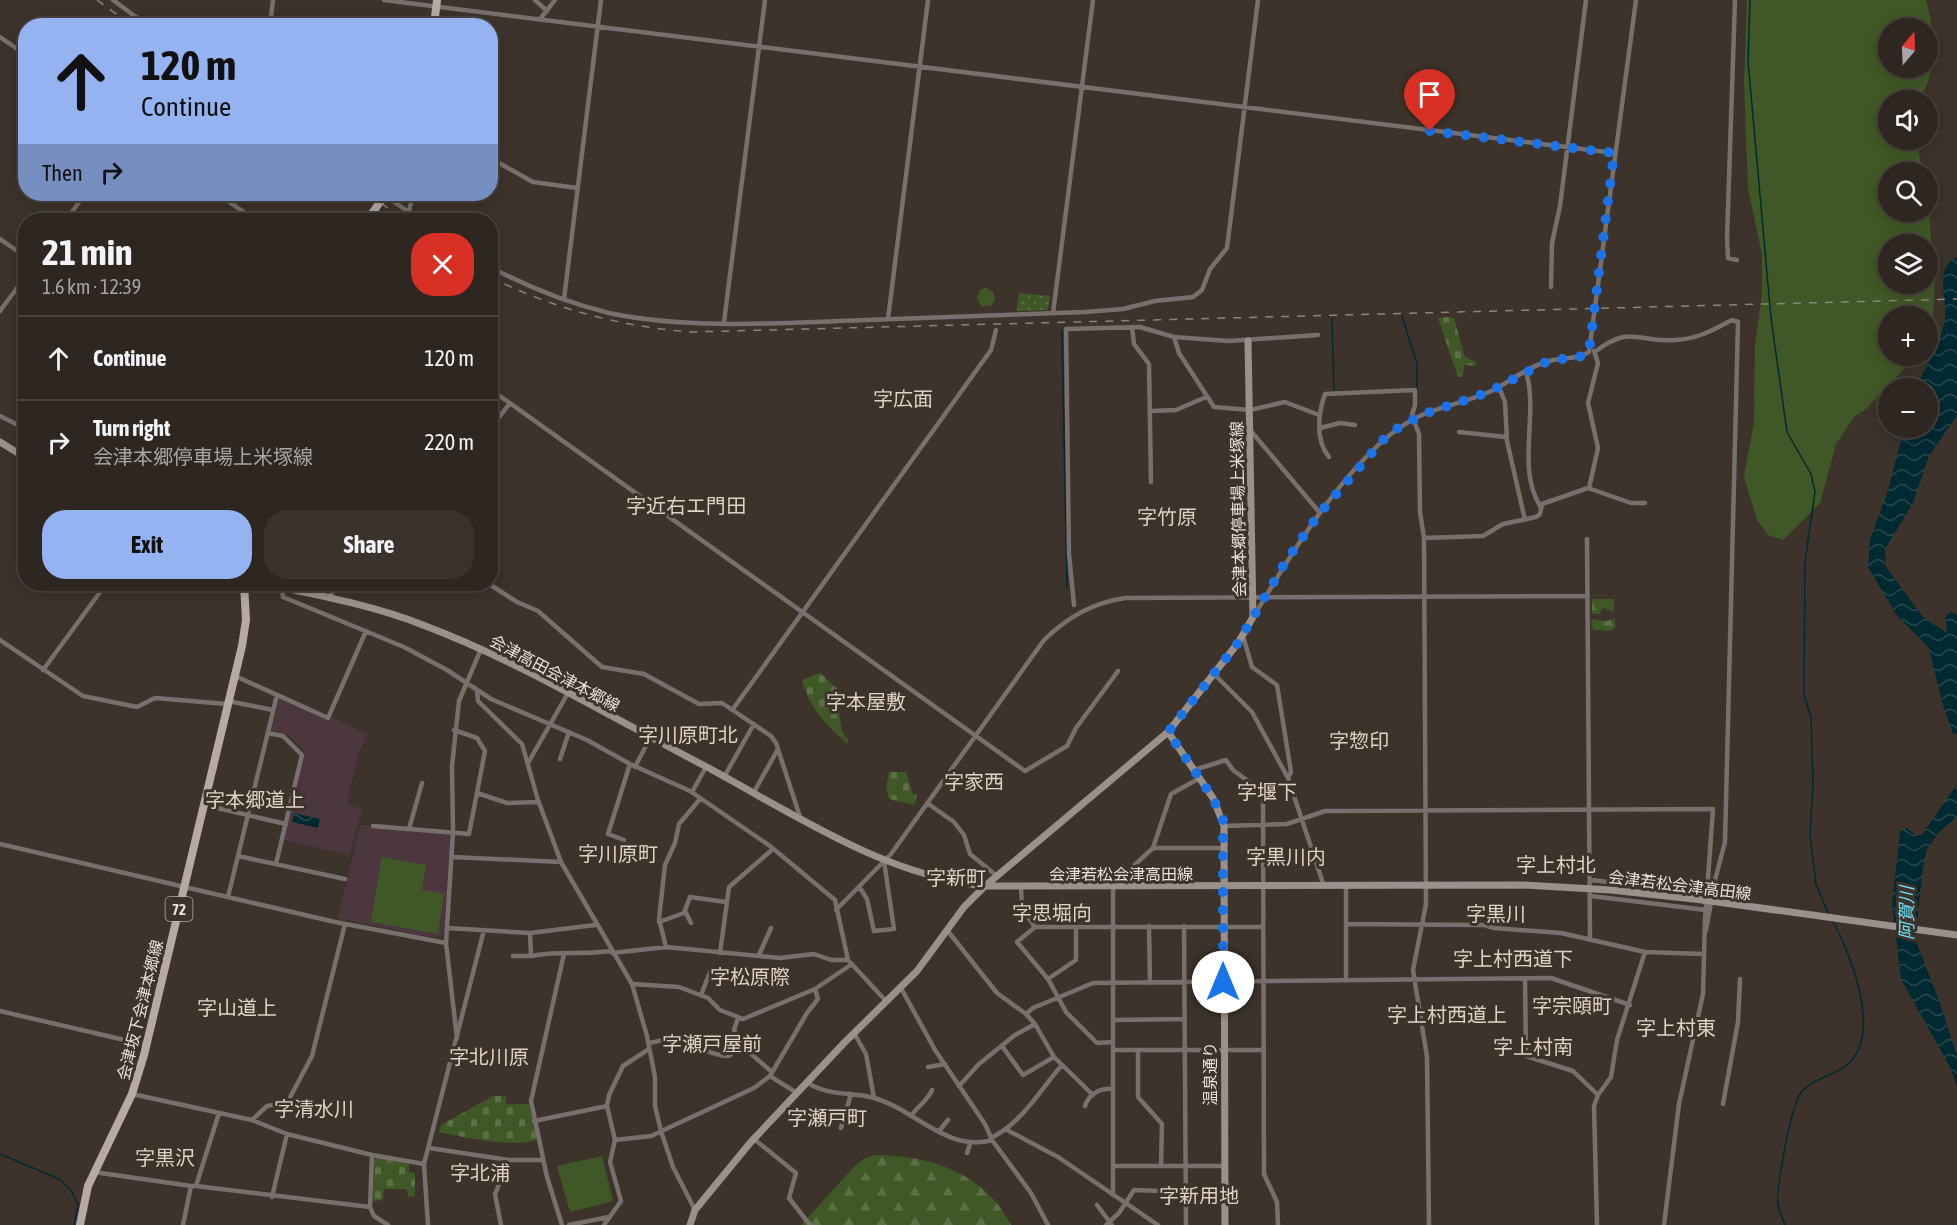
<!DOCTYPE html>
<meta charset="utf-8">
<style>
:root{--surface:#2e2620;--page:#3a322d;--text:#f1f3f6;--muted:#a7a5a5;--line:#49433e;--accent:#95b2f1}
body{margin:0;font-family:"Asap Condensed","Noto Sans JP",sans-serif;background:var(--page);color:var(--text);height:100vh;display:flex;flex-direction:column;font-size:22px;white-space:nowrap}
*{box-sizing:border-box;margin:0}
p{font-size:20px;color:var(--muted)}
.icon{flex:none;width:33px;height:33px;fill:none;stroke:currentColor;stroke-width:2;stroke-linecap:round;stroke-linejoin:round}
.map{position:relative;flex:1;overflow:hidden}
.drawer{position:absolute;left:18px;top:213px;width:480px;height:378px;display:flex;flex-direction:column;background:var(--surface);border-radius:24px;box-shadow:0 3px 15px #0003,0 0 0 2px var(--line)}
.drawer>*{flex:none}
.hud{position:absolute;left:18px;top:18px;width:480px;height:183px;border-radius:24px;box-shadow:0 3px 15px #0003,0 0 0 2px var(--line);background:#95b2f1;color:#111;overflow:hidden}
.needle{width:39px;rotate:19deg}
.tools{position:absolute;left:1878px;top:18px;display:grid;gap:12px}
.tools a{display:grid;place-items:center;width:60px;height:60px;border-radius:50%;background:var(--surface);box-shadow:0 3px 15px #0003,0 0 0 2px var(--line);font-size:30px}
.pin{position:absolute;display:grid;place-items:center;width:51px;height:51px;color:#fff;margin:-62px -26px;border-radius:50% 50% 50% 0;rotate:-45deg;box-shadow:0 0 6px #0007}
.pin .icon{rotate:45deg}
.me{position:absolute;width:66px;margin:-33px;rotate:0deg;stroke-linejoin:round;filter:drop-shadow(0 0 4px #0008)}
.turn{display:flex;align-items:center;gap:21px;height:126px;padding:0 24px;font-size:27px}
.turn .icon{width:78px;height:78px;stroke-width:2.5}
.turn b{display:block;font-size:42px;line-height:51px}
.then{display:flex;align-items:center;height:57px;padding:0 24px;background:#0003;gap:12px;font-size:22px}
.round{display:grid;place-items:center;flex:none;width:63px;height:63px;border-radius:24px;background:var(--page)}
.summary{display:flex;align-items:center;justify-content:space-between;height:102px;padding:0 24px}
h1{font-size:36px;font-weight:700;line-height:45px}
.cta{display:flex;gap:12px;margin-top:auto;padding:12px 24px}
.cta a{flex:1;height:69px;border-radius:24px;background:var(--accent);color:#111;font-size:24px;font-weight:700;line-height:69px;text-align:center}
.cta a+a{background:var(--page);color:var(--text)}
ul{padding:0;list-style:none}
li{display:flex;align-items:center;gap:18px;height:84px;padding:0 24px;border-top:2px solid var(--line)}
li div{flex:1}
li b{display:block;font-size:22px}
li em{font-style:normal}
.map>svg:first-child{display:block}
.education{fill:#4b373d}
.green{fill:#405827;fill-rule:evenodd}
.forest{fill:url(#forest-firs)}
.cemetery{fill:url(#cemetery-stones)}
.park{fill:url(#park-dots)}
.water{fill:url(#water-waves)}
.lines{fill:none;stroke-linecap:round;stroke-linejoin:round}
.stream{stroke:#002a32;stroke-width:1.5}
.street{stroke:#77706d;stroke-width:4.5}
.secondary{stroke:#9b918c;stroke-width:7}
.primary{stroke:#b7aaa3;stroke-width:8}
.rail{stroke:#8d847d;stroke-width:1.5;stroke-dasharray:8 8;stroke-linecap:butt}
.secondary-bridge{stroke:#9b918c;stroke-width:7}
.route{stroke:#1a73e8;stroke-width:10;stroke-dasharray:0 18}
.labels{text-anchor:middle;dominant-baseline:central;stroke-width:6;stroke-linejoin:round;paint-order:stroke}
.shield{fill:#3d332a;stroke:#b6aea7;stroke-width:1.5}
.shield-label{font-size:15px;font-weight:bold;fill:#eae3dd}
.street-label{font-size:16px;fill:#eae3dd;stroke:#3d332a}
.water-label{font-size:18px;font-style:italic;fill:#68e5fe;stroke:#3d332a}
.quarter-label{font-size:20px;fill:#dfd2c6;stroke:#3d332a}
</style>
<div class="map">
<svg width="1957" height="1225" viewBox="0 0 1957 1225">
<defs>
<pattern id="forest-firs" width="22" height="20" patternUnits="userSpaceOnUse" patternTransform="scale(1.5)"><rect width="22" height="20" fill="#405827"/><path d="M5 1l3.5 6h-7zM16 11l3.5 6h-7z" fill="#5c7046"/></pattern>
<pattern id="cemetery-stones" width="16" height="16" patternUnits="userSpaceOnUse" patternTransform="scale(1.5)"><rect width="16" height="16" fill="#405827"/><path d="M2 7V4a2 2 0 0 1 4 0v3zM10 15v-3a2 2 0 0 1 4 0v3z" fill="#5c7046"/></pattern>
<pattern id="park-dots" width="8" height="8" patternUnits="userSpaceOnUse" patternTransform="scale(1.5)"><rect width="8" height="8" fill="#405827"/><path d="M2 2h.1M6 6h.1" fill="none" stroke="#5c7046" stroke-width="1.8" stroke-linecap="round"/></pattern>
<pattern id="water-waves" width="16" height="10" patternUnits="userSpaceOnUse" patternTransform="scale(1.5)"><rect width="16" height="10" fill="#002a32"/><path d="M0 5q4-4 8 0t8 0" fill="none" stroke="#25494f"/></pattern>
</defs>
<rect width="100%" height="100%" fill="#3d332a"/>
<path class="education" d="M 280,699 L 330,721 L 332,717 L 367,734 L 357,759 L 347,804 L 362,809 L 349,855 L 284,840 L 305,751 L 285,733 L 271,730 Z
M 360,825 L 452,833 L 444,934 L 438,937 L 423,936 L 338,918 Z"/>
<path class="green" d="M 1747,0 L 1926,0 C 1935,33 1938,70 1919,100 L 1888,100 L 1888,140 L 1917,140 L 1922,172 L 1888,172 L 1888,212 L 1928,212 L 1928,204 L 1935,280 L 1932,332 L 1928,338 L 1928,316 L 1888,316 L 1888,356 L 1916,356 L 1866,409 L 1855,416 L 1836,444 L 1820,503 L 1783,540 L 1768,535 L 1757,520 L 1744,477 L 1754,422 L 1755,344 L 1762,294 L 1762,255 L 1748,188 L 1744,82 ZM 1888,28 L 1928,28 L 1928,68 L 1888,68 ZM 1888,244 L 1928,244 L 1928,284 L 1888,284 Z
M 986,288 L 993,292 L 995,299 L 991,306 L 986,305 L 985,307 L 980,305 L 977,298 L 980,290 Z
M 382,857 L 426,865 L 422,890 L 444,894 L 438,934 L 371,922 Z
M 602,1156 L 613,1201 L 570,1212 L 557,1166 Z"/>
<path class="forest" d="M 1592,599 L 1614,599 L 1614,612 L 1602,607 L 1600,614 L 1592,614 Z
M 1592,619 L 1606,621 L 1615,619 L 1615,628 L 1609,631 L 1594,630 L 1591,625 Z
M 875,1155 C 930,1155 985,1173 1011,1225 L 801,1225 L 855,1166 L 865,1158 Z"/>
<path class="cemetery" d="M 1447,317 L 1454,318 L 1465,357 L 1476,362 L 1476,366 L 1464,365 L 1463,376 L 1458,377 L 1438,318 Z
M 820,673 L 841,692 L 835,698 C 843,713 836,729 849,740 L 847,744 C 826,724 809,708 802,680 Z
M 889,772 L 906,772 L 913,794 L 917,795 L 914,805 L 889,799 L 886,788 Z
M 493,1096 L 506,1096 L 506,1104 L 529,1104 L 537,1139 C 518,1149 463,1137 439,1132 L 441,1125 Z
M 377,1158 L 409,1164 L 409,1172 L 415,1173 L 415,1196 L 408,1197 L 407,1189 L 384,1189 L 383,1200 L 373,1201 L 374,1160 Z"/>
<path class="park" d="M 1019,293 L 1050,296 L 1048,310 L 1017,311 Z"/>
<path class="water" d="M 1957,257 L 1957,415 L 1929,456 L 1913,503 L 1885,549 L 1886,567 L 1922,616 L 1947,633 L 1945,617 L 1951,612 L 1957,615 L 1957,734 L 1953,734 L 1942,702 L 1929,648 L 1896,614 L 1868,567 L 1870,539 L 1887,494 L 1904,428 L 1928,428 L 1928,388 L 1916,388 C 1925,367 1943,341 1945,318 C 1947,298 1934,267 1957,257 Z
M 1957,784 L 1957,816 L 1938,833 L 1927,849 L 1923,867 L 1915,939 L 1940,1003 L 1957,1056 L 1957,1087 L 1951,1069 L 1901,979 L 1892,904 L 1900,831 L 1907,828 L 1916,835 L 1922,835 Z
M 294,813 L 320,819 L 318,828 L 292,822 Z"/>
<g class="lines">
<path class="stream" d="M 1750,0 L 1748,61 L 1771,318 L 1787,432 L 1811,474 L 1815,492 L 1805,562 L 1804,694 L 1811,718 L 1813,784 L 1810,835 L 1816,884 L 1828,913
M 1402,316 L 1417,364 L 1417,391
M 1332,319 L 1334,390
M 1062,331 L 1067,588
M 0,1154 L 59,1179 L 71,1190 L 78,1205 L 74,1225
M 1785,1225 C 1783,1218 1778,1210 1778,1204 C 1776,1187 1791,1110 1799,1096 C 1808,1080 1830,1077 1844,1067 C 1885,1039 1851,954 1832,920"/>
<path class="street" d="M 113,0 L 148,26
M 384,0 L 1614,153
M 535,0 L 547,11
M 1735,0 L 1727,239 L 1728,258 L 1737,260
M 540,19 L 555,0
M 270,26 L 273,0
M 0,37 L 26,55
M 490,158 L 533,182 L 577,188
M 218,194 L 255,220
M 383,194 L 420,220
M 409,211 L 413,194
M 66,220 L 85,194
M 0,239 L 26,257
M 490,267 C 528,287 567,303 609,313 C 689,330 785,323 867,320 C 940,317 1012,315 1085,312 L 1123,309 L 1155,301 L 1193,297 L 1202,290 L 1210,269 L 1227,248 L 1258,0
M 1551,287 L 1552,243 L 1560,206 L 1586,0
M 564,299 L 601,0
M 0,311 L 26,276
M 1053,313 L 1093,0
M 888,319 L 928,0
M 724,322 L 765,0
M 1132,327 L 1134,344 L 1149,364 L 1151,482
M 1174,337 L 1179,353 L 1214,407 L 1250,410 L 1285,402 L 1319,415
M 1596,351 C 1632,324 1637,343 1675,340 C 1698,339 1713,330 1732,320 L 1738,322 L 1725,842 L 1715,880 L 1706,930
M 1526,372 C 1539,414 1516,467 1540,506
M 1499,387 L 1505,402 L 1507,441 L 1525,520
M 490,389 L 1025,771 L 1067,746 L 1076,728 L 1118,671
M 1150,411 L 1176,410 L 1206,397
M 0,416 L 26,429
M 1320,428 L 1340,423 L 1355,425
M 490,429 L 510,403
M 1250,430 L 1320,513
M 1459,432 L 1506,437
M 1329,457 C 1315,440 1318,414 1325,394 L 1415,390 L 1415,405 L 1412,415 L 1419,434 L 1420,512 L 1424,538 L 1426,904 L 1413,970 L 1427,1057 L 1429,1225
M 1589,488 L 1598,448 L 1588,403 L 1598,363 L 1594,351
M 1424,538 L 1483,536 L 1503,524 L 1536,517 L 1540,514 L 1542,504 L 1588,488 L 1631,503 L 1645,503
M 1587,539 L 1590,938
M 489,584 L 517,602 L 538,611 L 602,667 L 644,674 L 699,704 L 722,703 L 771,736 L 776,743 L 800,817
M 282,587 L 283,597 L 404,647 L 447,670 L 491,699 L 587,740 L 630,764 L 690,791 L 770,846 L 835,900 L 848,960 L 886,1001
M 329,599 L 336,584
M 1074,605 L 1069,554 L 1066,329 L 1140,327 L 1174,337 L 1229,341 L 1318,335
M 1254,616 C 1290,555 1358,441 1424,414 C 1445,406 1468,401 1489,392 C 1509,383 1528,366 1549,361 C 1563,357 1577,360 1589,352 L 1636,0
M 1243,636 L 1252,667 L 1277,685 L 1291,772 L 1288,778
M 0,640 L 83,696 L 137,707 L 155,698 L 227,704
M 43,670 L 106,584
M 1212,672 L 1252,712 L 1288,778 L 1324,886
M 235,676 L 328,718 L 366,631
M 477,691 L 478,701 L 522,744 L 538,800 L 561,862 L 632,984 L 647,1036 L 655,1077 L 655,1106 L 661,1131 L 673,1167 L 695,1210
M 228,701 L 273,710
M 733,709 L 991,350 L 996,330
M 268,733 L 283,736 L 302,755 L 276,864
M 560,759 L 569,732
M 528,763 L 568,693
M 635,767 L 650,738
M 1194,770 L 1226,760 L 1233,770 L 1263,792 L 1264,1174 L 1277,1202 L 1278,1225
M 724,777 L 754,724
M 692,792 L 706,767
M 754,792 L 778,749
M 477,793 L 507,803 L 539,802
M 927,803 L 954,822 L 964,835 L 970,854 L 997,876
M 204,805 L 286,824
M 373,826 L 469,834 L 485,751 L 477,738 L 454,730
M 1224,826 L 1287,824 L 1325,811 L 1713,809 L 1705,919 L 1703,994 L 1679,1104 L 1664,1225
M 409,829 L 422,783
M 624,840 L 608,834 L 630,764
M 0,844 L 335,922 L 446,943
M 1153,848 L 1223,848
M 238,856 L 345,879
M 452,857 L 561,862
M 1591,880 L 1708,893
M 1021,887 L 1022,909 L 1035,927
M 860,888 L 867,899 L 874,931 L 894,929 L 884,861
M 1591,896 L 1706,910
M 228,897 L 277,695
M 836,910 L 891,854 L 1044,640 C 1068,617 1092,603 1125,598 L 1588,596
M 685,911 L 691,923
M 659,922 L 684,913 L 690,897 L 726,902
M 1346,924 L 1484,925 L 1494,928 L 1561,933 L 1645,952 L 1617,1040 L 1611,1077 L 1598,1095 L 1594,1106 L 1597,1225
M 1149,926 L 1150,983
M 1184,926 L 1186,1225
M 447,928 L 530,933 L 531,956 C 558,951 583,955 610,951
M 947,930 L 997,993 L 1026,1014
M 530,933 L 595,925
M 666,947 L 659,919 L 665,865 L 675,843 L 679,824 L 700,799
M 1645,952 L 1703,954
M 612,953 L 666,947 L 780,958 L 814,954 L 831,960 L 848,960
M 720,953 L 729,887 L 773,849
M 759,955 L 771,928
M 513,956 L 531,956
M 1048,979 L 1076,960 L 1076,927
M 1525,979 L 1526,1056 L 1573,1071 L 1598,1095
M 1346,981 L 1346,886
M 632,984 L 679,987 L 708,998 L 720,1010 L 743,1019 L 815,989
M 901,988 L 935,1050 L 985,1124 L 992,1140 L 1031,1193 L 1048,1225
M 701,995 L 710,972 L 731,976
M 0,1011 L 146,1045
M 738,1018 L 734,1030 L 743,1047 L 772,1072
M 1113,1020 L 1185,1019
M 1035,1024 L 1054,1057 L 1093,1095
M 854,1033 L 866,1054 L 874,1098
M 457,1038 L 446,943 L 453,832 L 452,766 L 459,701 L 481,649
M 1113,1042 L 1097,1043 L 1066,1012 L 1048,979 L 1017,942 L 1035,927 L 1263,927
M 648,1043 C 657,1042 674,1036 683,1040 C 697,1046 712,1056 729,1056 L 742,1045
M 1002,1046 L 1023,1075 L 1054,1057
M 1113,1050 L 1264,1050
M 1138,1050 L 1138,1097 L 1162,1124 L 1161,1166
M 928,1067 L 945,1064
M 770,1076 L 807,1013 L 818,999 L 815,989 L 852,964
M 807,1082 C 825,1096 853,1092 874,1098 C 914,1109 948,1153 992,1140
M 959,1086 L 979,1064 L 1015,1035 L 1035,1024 L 1026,1014 L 1033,1008 L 1093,983 L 1551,978 L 1630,1005
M 132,1094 L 252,1120 L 287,1134 L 372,1155 L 424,1164
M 1723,1104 L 1738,1022 L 1740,979
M 1085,1106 C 1089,1093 1101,1088 1113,1089
M 911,1116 C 917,1107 929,1099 932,1090
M 252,1120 L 267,1106 L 287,1103 L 312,1056 L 345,924
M 534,1121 L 607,1106
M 841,1128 L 851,1094
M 1007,1130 L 1058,1157 L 1158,1225
M 939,1131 L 948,1120
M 991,1138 C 1023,1122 1039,1091 1062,1065
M 754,1139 L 796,1173 L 789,1198 L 810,1225
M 615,1140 L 651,1136 L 754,1088 L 770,1076 L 797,1093
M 429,1148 L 509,1160 L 543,1160
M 967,1153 L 970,1144
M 1114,1166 L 1224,1166
M 94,1172 L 191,1186
M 472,1173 L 500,1179
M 196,1186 L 370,1207 L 374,1216 L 388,1225
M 1113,1195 L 1113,885 L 1153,848 L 1171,794 L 1200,778
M 272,1197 L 287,1134
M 1097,1205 L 1112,1225
M 370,1207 L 372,1155
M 183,1225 L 191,1186 L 196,1186 L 219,1113
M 428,1225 L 424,1164 L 484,930
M 501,1225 L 495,1194 L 509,1160
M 562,1225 L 547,1177 L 531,1101 L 564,954
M 569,1225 L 609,1217
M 604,1225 L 621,1201 L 610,1162 L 615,1140 L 607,1106 L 609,1095 L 623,1066 L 649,1049
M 1106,1225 L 1119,1213 L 1134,1190 L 1186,1192"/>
<path class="secondary" d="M 0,442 L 26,458
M 265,584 C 317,595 373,605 423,625 C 521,662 611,717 703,765 C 793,813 882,875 985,886 L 1168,732 L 1238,643 L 1253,617 L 1248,341
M 1168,732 L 1213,798 L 1224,826 L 1225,1225
M 690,1225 L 695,1210 L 750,1143 L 844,1043 L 917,971 L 964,907 L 985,886 L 1522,885 L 1611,890 L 1703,900"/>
<path class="primary" d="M 434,26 L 437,0
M 367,220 L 386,194
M 80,1225 L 88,1186 L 132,1094 L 144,1055 L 242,646 L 246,620 L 244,584"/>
<path class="rail" d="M 97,0 L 133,26
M 368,194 L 405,220
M 490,277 C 554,309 619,326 690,332 L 1957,299"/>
<path class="secondary-bridge" d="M 1703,900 L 1957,935"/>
</g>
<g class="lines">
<path class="route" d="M 1223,982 L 1223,820 L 1213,798 L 1168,732 L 1238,643 L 1286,561 L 1319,514 L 1384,439 L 1398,428 L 1424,414 L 1489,392 L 1548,361 L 1583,356 L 1589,352 L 1614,153 L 1430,131"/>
</g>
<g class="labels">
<rect class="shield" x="165.5" y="897" width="27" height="24" rx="4.5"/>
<g class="shield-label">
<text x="179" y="909">72</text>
</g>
<g class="street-label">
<text transform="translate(1238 509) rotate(-91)">会津本郷停車場上米塚線</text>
<text transform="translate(555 673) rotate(28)">会津高田会津本郷線</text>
<text x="1121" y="874">会津若松会津高田線</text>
<text transform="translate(1680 885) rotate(7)">会津若松会津高田線</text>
<text transform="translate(140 1010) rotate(-76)">会津坂下会津本郷線</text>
<text transform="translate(1210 1074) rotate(-90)">温泉通り</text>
</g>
<g class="water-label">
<text transform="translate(1906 913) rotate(-90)">阿賀川</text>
</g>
<g class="quarter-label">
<text x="903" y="398">字広面</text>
<text x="686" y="505">字近右エ門田</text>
<text x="1167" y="516">字竹原</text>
<text x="866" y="701">字本屋敷</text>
<text x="688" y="734">字川原町北</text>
<text x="1359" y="740">字惣印</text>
<text x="974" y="781">字家西</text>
<text x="1267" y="791">字堰下</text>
<text x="255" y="799">字本郷道上</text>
<text x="618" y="853">字川原町</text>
<text x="1286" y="856">字黒川内</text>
<text x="1556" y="864">字上村北</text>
<text x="956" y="877">字新町</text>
<text x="1052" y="912">字思堀向</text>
<text x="1496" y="913">字黒川</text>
<text x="1513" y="958">字上村西道下</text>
<text x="750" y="976">字松原際</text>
<text x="1572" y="1005">字宗頤町</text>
<text x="237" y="1007">字山道上</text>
<text x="1447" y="1014">字上村西道上</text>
<text x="1676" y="1027">字上村東</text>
<text x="712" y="1043">字瀬戸屋前</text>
<text x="1533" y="1046">字上村南</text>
<text x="489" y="1056">字北川原</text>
<text x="314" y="1108">字清水川</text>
<text x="827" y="1117">字瀬戸町</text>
<text x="165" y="1157">字黒沢</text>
<text x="480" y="1172">字北浦</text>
<text x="1199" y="1195">字新用地</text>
</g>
</g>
</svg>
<div class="tools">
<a><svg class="needle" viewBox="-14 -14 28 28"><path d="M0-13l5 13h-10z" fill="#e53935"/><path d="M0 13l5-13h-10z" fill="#a7a5a5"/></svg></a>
<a><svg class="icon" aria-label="sound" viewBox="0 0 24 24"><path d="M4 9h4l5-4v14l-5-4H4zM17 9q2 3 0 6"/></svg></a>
<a><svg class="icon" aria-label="search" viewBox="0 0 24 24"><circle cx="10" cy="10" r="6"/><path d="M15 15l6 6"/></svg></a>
<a><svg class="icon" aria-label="layers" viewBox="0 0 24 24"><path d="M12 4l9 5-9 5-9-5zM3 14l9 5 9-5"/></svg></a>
<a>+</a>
<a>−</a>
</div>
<div class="pin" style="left:1430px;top:131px;background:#d93025"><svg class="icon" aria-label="arrive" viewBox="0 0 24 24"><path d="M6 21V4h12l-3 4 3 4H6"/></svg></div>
<svg class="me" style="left:1223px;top:982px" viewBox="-20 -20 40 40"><circle r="19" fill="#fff"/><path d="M0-13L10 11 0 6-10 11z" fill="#1a73e8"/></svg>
<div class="hud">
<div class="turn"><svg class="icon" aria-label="ahead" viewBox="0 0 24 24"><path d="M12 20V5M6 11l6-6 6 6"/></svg><div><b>120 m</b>Continue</div></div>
<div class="then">Then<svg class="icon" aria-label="right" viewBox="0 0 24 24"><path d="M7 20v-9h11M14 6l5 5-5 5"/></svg></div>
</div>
<section class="drawer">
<div class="summary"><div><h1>21 min</h1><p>1.6 km · 12:39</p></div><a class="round" style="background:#d93025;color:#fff"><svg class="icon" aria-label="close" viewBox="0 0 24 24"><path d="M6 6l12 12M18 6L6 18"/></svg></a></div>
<ul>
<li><svg class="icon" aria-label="ahead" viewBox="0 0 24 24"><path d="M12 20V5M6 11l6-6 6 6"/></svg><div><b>Continue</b></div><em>120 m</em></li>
<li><svg class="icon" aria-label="right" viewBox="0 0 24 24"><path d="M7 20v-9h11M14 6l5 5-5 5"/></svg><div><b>Turn right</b><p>会津本郷停車場上米塚線</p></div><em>220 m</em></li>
</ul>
<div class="cta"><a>Exit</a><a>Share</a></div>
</section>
</div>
